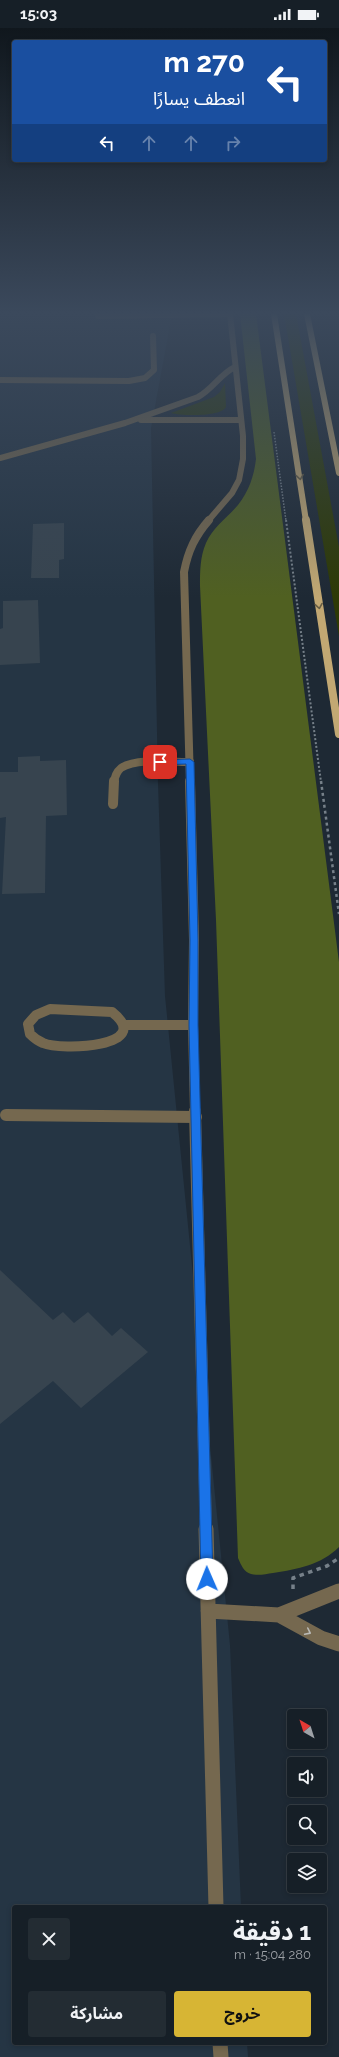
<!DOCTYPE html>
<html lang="ar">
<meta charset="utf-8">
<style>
:root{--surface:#161f27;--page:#232c33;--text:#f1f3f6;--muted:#9ea2a7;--line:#353d44;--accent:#d7b534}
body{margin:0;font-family:Raleway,"Noto Sans Arabic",sans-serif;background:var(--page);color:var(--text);direction:rtl;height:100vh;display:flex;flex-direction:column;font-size:15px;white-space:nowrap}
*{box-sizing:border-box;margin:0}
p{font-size:13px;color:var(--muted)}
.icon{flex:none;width:22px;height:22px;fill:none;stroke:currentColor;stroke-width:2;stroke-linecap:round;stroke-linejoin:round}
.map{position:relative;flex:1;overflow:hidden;direction:ltr}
.sheet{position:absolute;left:12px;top:1877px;width:315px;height:140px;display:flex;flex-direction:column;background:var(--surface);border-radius:4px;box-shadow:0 2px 6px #0003,0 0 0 1px var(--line);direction:rtl}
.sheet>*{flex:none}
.guide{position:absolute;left:12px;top:12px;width:315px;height:122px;border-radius:4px;box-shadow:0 2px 6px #0003,0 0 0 1px var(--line);direction:rtl;background:#1a4fa0;color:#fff;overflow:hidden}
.needle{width:26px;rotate:321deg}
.controls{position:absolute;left:287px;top:1681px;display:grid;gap:8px}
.controls a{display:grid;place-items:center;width:40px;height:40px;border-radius:4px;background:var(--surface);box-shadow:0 2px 6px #0003,0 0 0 1px var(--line);font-size:20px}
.pin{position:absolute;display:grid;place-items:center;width:34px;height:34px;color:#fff;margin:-17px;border-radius:8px;box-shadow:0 2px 6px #0006}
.me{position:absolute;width:44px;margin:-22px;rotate:359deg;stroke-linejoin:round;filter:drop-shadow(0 0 3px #0008)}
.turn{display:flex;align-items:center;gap:14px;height:84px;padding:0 16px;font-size:18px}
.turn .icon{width:52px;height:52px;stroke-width:2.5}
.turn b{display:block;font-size:28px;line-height:34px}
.lanes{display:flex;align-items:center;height:38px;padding:0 16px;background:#0003;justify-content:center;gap:20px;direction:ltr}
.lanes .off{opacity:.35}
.round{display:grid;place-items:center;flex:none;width:42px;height:42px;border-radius:4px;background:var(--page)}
.head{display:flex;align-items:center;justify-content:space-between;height:68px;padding:0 16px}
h1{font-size:24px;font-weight:700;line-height:30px}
.primary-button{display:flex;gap:8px;margin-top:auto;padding:8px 16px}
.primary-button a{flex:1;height:46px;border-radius:4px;background:var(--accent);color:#111;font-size:16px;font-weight:700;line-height:46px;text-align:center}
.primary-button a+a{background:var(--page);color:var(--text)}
.status{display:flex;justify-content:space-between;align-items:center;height:28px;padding:0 20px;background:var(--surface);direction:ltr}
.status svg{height:11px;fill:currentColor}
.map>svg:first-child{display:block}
.built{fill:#253544}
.green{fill:#2d3905}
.forest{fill:#506021}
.building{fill:#37444f}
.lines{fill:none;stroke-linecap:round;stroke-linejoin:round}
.path-far3{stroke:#768089;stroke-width:1.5;stroke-dasharray:1.5 1.5;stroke-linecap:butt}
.path-far2{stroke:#768089;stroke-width:2;stroke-dasharray:2 2;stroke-linecap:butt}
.path-far1{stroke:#768089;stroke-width:2.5;stroke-dasharray:3 3;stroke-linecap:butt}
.path{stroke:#768089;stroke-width:3.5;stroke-dasharray:4.5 4.5;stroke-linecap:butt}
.lane-far3{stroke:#75684f;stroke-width:6}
.lane-far2{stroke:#75684f;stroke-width:8}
.lane-far1{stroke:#75684f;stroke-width:10}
.lane{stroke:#75684f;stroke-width:12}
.street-far4{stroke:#75684f;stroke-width:6}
.street-far3{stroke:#75684f;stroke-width:8}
.street-far2{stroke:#75684f;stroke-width:10}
.street-far1{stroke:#75684f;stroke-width:12}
.street{stroke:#75684f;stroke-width:15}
.primary-far1{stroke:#c2a873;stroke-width:6}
.primary{stroke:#c2a873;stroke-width:8}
.oneway{stroke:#675d44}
.oneway2{stroke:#b9b9b5}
.route{fill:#1a73e8;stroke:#114b97}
</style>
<div class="status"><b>15:03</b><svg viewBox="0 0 49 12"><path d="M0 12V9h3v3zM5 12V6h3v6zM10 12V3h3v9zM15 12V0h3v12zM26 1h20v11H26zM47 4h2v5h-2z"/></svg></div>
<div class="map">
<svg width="339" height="2029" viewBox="0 0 339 2029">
<rect width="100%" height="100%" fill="#1e2934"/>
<path class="built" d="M 0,286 L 172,286 L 151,400 L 158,755 L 165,968 L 230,1617 L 241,1879 L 14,1879 L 14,2015 L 247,2015 L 248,2029 L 0,2029 Z"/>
<path class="green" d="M 284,286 L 296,286 L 339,519 L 339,608 Z
M 225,355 L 226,379 C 221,389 182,388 171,385 L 214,369 L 220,364 Z"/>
<path class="forest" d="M 240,286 L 256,286 L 339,934 L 339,1519 C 321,1537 298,1541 273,1545 C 266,1546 258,1548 251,1546 C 244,1544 241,1537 238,1530 L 216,892 L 200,558 C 200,543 200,529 206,515 C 213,499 227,490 238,477 C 249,463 254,448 256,431 Z"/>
<path class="building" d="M 64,495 L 64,531 L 59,532 L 59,550 L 31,550 L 33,496 Z
M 38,572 L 40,635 L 0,637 L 0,601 L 3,600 L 3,573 Z
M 40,728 L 40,733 L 66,732 L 67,787 L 46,788 L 45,865 L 2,866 L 6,789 L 0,790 L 0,744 L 18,744 L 18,729 Z
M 0,1242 L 53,1292 L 63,1284 L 74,1295 L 88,1284 L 112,1308 L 121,1300 L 148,1324 L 81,1380 L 53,1353 L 0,1396 Z"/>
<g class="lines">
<path class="path-far3" d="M 274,404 L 286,493"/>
<path class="path-far2" d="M 286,492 L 321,754"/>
<path class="path-far1" d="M 321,753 L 339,886"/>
<path class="path" d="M 293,1561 L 293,1550 L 327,1538 L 339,1530"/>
<path class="lane-far3" d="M 98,288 L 230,286
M 0,352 L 129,353 L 145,350 L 154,342 L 153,308"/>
<path class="lane-far2" d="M 114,754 C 115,749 116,744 121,740 C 136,730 172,734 190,734"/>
<path class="lane-far1" d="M 113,776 L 114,753
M 50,981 L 112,984 C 156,1019 61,1023 43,1015 C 38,1013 34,1010 30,1006 L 28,996 L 36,987 Z
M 124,997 L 193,997"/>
<path class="lane" d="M 6,1087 L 196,1089"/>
<path class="street-far4" d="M 141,392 L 241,392
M 0,430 L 125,395 L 198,369 C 213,361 220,346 235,339
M 208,493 L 232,465 L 239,452 L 243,431 L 243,408 L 230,286"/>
<path class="street-far3" d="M 190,754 L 184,544 C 188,523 195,508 209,492"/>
<path class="street-far2" d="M 190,753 L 194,912 L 193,997 L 195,1084"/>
<path class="street-far1" d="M 195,1083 L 206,1502"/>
<path class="street" d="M 206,1501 L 216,1879
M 208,1583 L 279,1587 L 339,1563
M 279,1587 L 321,1610 L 339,1616
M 220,2015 L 221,2029"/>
<path class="primary-far1" d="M 274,286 L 306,493
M 307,286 L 339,445"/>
<path class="primary" d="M 306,492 L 339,706"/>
</g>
<defs><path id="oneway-chevron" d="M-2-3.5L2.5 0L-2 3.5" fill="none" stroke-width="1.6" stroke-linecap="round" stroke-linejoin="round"/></defs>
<g class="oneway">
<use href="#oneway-chevron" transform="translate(300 449) rotate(81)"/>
<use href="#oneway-chevron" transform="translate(319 578) rotate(81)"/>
</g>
<use class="oneway2" href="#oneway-chevron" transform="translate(308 1604) rotate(26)"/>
<linearGradient id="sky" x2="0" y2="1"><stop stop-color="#10171d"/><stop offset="0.5" stop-color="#3b495c"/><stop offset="1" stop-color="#3b495c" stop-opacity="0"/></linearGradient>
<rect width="339" height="570" fill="url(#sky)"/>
<path class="route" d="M 190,731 L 194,734 L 198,912 L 198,997 L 213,1551 L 211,1555 L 207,1557 L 202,1555 L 201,1551 L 189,997 L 190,912 L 186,736 L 160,737 L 157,734 L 160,732 Z"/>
</svg>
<div class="controls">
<a><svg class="needle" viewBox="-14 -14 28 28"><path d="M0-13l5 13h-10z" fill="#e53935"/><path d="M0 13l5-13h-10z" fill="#9ea2a7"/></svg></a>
<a><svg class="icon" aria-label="sound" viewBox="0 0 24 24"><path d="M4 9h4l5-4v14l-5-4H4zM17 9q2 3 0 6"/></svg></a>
<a><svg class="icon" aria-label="search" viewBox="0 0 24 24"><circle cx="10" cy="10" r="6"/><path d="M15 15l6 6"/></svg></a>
<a><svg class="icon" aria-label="layers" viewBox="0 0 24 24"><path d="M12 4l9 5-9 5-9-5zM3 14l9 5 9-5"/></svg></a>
</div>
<div class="pin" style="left:160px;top:734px;background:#d93025"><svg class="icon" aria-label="arrive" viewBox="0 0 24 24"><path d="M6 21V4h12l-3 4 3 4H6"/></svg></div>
<svg class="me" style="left:207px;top:1551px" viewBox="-20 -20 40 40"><circle r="19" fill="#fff"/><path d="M0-13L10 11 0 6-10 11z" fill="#1a73e8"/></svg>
<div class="guide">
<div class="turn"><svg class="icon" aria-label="left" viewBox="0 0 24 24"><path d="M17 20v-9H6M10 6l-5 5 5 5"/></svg><div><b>270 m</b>انعطف يسارًا</div></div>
<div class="lanes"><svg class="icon" aria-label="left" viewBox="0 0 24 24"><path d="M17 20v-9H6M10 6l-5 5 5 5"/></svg><svg class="icon off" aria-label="ahead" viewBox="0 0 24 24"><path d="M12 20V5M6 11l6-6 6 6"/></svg><svg class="icon off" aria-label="ahead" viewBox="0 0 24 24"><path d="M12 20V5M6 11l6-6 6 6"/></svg><svg class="icon off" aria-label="right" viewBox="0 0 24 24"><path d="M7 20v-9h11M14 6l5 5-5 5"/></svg></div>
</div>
<section class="sheet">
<div class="head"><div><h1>1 دقيقة</h1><p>280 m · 15:04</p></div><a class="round"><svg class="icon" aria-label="close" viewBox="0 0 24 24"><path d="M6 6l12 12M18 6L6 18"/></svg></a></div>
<div class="primary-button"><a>خروج</a><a>مشاركة</a></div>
</section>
</div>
